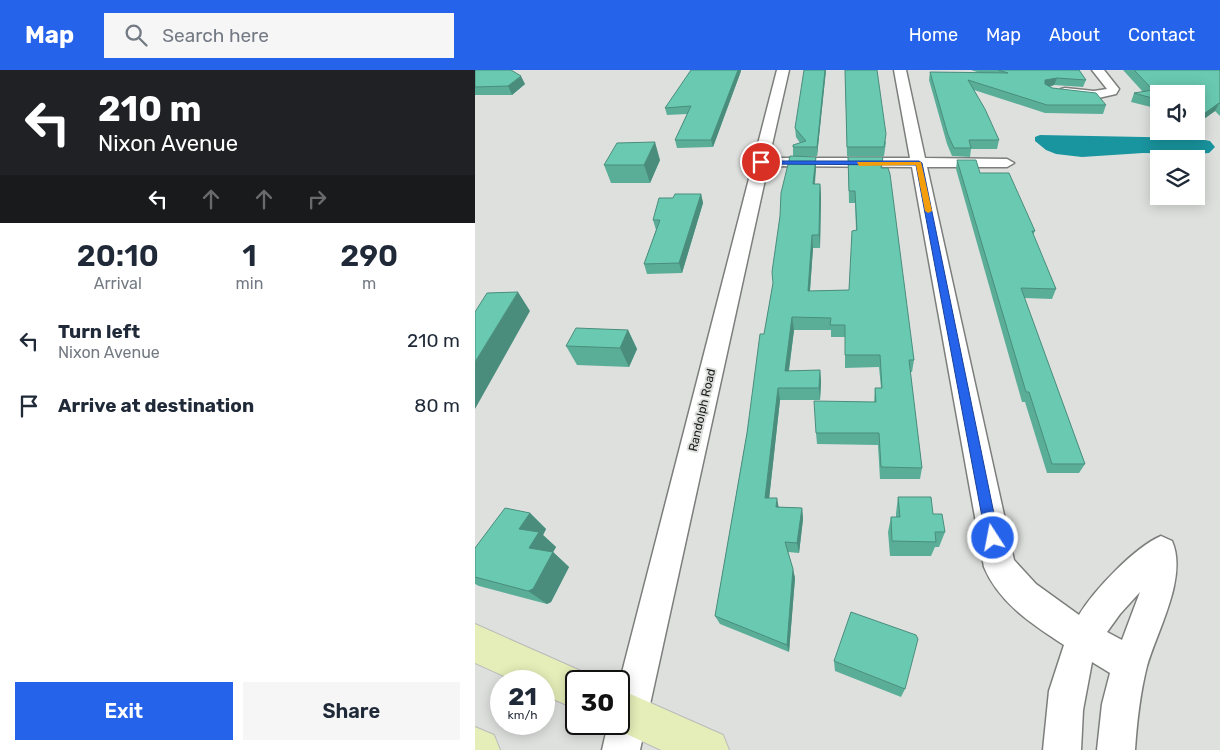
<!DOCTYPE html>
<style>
:root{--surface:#fff;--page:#f6f6f7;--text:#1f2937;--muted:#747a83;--accent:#2563eb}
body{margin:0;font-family:Rubik,sans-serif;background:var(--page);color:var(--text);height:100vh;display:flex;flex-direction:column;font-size:19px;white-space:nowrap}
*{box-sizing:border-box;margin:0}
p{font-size:16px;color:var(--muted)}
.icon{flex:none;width:28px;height:28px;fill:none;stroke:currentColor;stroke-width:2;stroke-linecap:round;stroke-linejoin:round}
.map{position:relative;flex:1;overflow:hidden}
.sheet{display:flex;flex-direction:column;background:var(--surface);width:475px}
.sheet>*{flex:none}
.banner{background:#202124;color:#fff;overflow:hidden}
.controls{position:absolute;left:675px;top:15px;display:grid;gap:10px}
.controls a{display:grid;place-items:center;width:55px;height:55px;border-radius:0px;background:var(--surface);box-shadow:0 2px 12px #0003;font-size:25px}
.speed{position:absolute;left:15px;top:600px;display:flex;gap:10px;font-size:25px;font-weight:700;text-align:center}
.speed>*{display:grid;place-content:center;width:65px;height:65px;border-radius:50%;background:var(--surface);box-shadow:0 2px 12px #0003;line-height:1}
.speed small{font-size:12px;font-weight:400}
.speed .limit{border:2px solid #111;border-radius:8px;background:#fff;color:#111}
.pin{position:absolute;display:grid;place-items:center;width:42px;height:42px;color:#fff;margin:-21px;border:2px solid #fff;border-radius:50%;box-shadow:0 1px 5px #0007}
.me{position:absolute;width:55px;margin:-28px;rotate:349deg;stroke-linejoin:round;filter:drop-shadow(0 0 4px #0008)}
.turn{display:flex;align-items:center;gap:18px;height:105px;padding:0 15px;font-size:22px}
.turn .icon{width:65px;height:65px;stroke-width:2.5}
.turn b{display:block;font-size:35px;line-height:42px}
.lanes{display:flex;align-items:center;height:48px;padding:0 15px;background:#0003;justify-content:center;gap:25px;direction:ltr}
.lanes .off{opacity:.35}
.eta{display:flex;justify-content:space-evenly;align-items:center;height:85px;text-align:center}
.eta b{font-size:30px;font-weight:600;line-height:35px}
.action{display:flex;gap:10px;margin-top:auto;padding:10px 15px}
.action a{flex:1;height:58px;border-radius:0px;background:var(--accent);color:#fff;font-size:20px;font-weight:600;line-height:58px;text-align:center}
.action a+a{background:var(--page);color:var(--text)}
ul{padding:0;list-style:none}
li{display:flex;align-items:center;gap:15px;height:65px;padding:0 15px}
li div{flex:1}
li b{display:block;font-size:19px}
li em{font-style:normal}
header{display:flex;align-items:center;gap:30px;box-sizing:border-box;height:70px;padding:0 25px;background:var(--accent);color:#fff}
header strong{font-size:24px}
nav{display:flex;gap:28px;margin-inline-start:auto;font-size:18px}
.search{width:350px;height:45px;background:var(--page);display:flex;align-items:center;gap:12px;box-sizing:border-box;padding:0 18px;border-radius:0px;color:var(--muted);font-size:19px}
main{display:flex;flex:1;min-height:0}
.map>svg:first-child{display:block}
.water{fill:#19959f}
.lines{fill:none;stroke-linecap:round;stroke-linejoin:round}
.minor-casing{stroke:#7c7e7c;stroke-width:3}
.primary-casing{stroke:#babbba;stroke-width:2}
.minor{fill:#fff;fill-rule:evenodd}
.primary{fill:#e5edb8;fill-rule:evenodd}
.wall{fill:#5aae98}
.shaded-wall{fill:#4a8d7c}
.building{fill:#69cab1;stroke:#4a8d7c}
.route{fill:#2563eb;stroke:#184099}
.slow{fill:#f59e0b}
.labels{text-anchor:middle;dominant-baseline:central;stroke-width:4;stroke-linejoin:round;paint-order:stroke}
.street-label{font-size:12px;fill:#1a1b1a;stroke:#dee0de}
</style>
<header>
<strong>Map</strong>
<div class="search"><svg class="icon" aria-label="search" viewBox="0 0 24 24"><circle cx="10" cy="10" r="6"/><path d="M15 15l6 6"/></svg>Search here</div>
<nav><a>Home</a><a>Map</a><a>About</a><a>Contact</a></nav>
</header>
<main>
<section class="sheet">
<div class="banner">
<div class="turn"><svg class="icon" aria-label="left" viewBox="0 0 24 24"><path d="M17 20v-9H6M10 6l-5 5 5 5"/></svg><div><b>210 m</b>Nixon Avenue</div></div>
<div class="lanes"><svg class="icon" aria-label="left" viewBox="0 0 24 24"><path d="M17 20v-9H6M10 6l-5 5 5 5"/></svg><svg class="icon off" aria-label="ahead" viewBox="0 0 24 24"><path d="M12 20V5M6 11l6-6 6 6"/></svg><svg class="icon off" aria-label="ahead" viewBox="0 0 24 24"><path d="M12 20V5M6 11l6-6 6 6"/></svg><svg class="icon off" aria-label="right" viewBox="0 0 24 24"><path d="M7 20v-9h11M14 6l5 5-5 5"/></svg></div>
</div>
<div class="eta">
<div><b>20:10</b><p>Arrival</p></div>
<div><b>1</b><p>min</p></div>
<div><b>290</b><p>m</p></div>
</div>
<ul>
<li><svg class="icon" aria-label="left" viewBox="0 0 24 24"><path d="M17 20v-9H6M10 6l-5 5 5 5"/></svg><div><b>Turn left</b><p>Nixon Avenue</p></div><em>210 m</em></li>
<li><svg class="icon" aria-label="arrive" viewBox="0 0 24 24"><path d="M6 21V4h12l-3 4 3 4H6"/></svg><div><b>Arrive at destination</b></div><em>80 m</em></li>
</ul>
<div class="action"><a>Exit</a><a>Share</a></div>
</section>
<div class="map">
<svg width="745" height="680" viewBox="0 0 745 680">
<rect width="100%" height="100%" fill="#dee0de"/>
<path class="water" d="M 565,65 L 720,68 L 735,71 L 740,77 L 734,83 L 722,84 L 668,83 L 607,87 L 581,84 L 571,80 L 560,71 L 560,67 Z"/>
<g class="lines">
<defs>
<path id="minor" d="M 302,0 L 314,0 L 294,88 L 435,88 L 419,0 L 431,0 L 450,88 L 532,89 L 539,93 L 532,97 L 452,97 L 539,490 L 561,514 L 604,545 C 619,520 660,477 686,466 L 697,471 C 713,507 682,561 672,596 C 665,624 662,651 660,680 L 622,680 L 627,634 L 635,603 L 617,592 L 608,640 L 606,680 L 568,680 L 574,621 L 589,575 C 557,554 524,533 509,497 L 437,97 L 293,96 L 165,680 L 127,680 L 133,654 L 144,654 L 144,614 ZM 665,522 L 647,570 L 632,562 L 645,544 Z
M 617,0 L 629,0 L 644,19 L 641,24 L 619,29 L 586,25 L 584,22 L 586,19 L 590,18 L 619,21 L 632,19 Z"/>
<path id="primary" d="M 0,554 L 115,605 L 118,611 L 101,611 L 101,639 L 69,625 L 69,611 L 40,611 L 0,593 Z
M 144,619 L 248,665 L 254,680 L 186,680 L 130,654 L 144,654 Z
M 0,657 L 19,665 L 25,680 L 0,680 Z"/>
</defs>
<use href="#minor" class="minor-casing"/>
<use href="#primary" class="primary-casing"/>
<use href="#minor" class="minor"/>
<use href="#primary" class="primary"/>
</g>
<path class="wall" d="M 0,0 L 50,14 L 37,25 L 0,25 Z
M 351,0 L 342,86 L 318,86 L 318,77 L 325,73 L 321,67 L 320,58 Z
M 370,0 L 411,72 L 409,86 L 372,86 Z
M 496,0 L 604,0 L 611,10 L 608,17 L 579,15 L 575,17 L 631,35 L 628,44 L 570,43 L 499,20 L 524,70 L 522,79 L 496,79 L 495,87 L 477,86 L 472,74 L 454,10 L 455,2 L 505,3 Z
M 648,0 L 745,0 L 745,46 L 740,41 L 726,51 L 721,50 L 721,24 L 684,24 L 684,39 L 656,32 L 659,23 L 668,22 Z
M 266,1 L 238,77 L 202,78 L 200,70 L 212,44 L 192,45 L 190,38 Z
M 373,87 L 408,87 L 407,98 L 439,290 L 437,302 L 435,302 L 447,398 L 445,409 L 405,409 L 403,375 L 342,374 L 341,363 L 399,332 L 400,318 L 406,318 L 404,297 L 370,298 L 370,267 L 356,267 L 356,260 L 319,260 L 314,301 L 345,300 L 346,312 L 345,330 L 305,330 L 294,428 L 304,437 L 327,438 L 328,449 L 324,483 L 313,482 L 320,508 L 314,582 L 245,554 L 240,546 L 298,213 L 305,146 L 341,98 L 340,114 L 345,114 L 346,126 L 345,178 L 338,178 L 335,221 L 374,220 L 381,160 L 380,133 L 374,133 Z
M 185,90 L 175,113 L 136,113 L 129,95 Z
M 482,90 L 560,161 L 558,165 L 581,219 L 577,229 L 549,228 L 610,394 L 604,403 L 572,403 L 550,332 L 547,332 L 481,99 Z
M 226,124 L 228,133 L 207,203 L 172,204 L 169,194 L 181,160 L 178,150 L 198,128 Z
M 153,260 L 162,279 L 154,297 L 102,295 L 91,276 Z
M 423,427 L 458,444 L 470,462 L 464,477 L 460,477 L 456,486 L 415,486 L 413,462 L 416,447 L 421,447 L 421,443 Z
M 55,443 L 71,459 L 68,465 L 81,477 L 78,482 L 94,497 L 76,532 L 72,534 L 4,516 L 0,514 L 0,478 Z
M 359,591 L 430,619 L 426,627 L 360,601 Z"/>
<path class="shaded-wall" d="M 263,0 L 266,0 L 266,1 L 238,77 L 236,70 Z
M 350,0 L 351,0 L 342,86 L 342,77 Z
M 46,6 L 50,14 L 37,25 L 33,16 Z
M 582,8 L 579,15 L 568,18 L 570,10 Z
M 744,33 L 740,41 L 726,51 L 730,43 Z
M 180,72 L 185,90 L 175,113 L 169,95 Z
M 341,87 L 341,98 L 338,126 L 338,114 Z
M 345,114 L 346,126 L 345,178 L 344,165 Z
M 226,124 L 228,133 L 207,203 L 204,193 Z
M 337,165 L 338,178 L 334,233 L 333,221 Z
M 43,222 L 55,241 L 0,339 L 0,292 Z
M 317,247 L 319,260 L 312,313 L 310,301 Z
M 153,260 L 162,279 L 154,297 L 145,278 Z
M 345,300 L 346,312 L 345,330 L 344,318 Z
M 303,318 L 305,330 L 293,439 L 290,428 Z
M 302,428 L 304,439 L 301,437 Z
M 327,438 L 328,449 L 324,483 L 322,473 Z
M 55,443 L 71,459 L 68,465 L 81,477 L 72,493 L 54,478 L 44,459 Z
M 78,482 L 94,497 L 76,532 L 72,534 L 53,521 Z
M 318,499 L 320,508 L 314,582 L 312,575 Z"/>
<path class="building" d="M 0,0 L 36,0 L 46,6 L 33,16 L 0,17 Z
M 216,0 L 263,0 L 236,70 L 200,70 L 216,36 L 190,38 Z
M 329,0 L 350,0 L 342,77 L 318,77 L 318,75 L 331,71 L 320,58 Z
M 370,0 L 402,0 L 411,64 L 409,77 L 372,77 Z
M 523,0 L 604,0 L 611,10 L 582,8 L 570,10 L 570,14 L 577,18 L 621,23 L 631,35 L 572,35 L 493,10 L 510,39 L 524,70 L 494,70 L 496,78 L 479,78 L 473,65 L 455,2 L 533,3 Z
M 659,0 L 745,0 L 745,34 L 744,33 L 730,43 L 721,41 L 721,24 L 684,24 L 684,30 L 659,23 L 678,20 Z
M 180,72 L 169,95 L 129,95 L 142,73 Z
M 315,86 L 341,87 L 338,114 L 345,114 L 344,165 L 337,165 L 333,221 L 374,220 L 377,161 L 382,160 L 380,121 L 374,121 L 373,87 L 408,87 L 406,98 L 413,98 L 415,104 L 439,290 L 434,290 L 447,398 L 406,397 L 404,363 L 341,363 L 339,331 L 401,332 L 400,318 L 407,318 L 405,285 L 370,285 L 370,255 L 355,255 L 356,248 L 317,247 L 310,301 L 345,300 L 344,318 L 303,318 L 290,428 L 302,428 L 301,437 L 327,438 L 322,473 L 310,472 L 318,499 L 312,575 L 240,546 L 272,363 L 285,264 L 289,264 L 298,213 L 297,202 L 305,146 L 306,123 Z
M 482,90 L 501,90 L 505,103 L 534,103 L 560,161 L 557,161 L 581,219 L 546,218 L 610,394 L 577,394 L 554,322 L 551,322 Z
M 200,124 L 226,124 L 204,193 L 169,194 L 185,150 L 178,150 L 184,128 L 198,128 Z
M 43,222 L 0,292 L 0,242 L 12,223 Z
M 101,258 L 153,260 L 145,278 L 91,276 Z
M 423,427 L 456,427 L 458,444 L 467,444 L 470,462 L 460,462 L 461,472 L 417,471 L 416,447 L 425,447 Z
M 30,438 L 55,443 L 44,459 L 64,462 L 54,478 L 78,482 L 58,519 L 53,521 L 0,507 L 0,478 Z
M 376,542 L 441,565 L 443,569 L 430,619 L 359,591 Z"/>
<path class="route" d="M 283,91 L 444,91 L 447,93 L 524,468 L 522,473 L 518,474 L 513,473 L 511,468 L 441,95 L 286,94 Z"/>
<path class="slow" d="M 382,92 L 446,92 L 457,141 L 453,143 L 450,141 L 441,95 L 384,96 Z"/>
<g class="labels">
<g class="street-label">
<text transform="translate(227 340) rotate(-77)">Randolph Road</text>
</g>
</g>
</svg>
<div class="controls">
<a><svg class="icon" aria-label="sound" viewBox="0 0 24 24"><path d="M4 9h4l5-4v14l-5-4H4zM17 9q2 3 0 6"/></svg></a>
<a><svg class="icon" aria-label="layers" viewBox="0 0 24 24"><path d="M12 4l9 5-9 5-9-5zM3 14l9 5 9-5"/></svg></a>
</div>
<div class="speed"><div>21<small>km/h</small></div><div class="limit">30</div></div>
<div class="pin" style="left:286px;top:92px;background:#d93025"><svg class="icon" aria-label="arrive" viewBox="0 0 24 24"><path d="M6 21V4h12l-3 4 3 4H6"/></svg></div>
<svg class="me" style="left:518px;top:468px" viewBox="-20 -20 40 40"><circle r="17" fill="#2563eb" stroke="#fff" stroke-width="3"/><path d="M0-11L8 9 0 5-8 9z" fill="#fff"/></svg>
</div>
</main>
